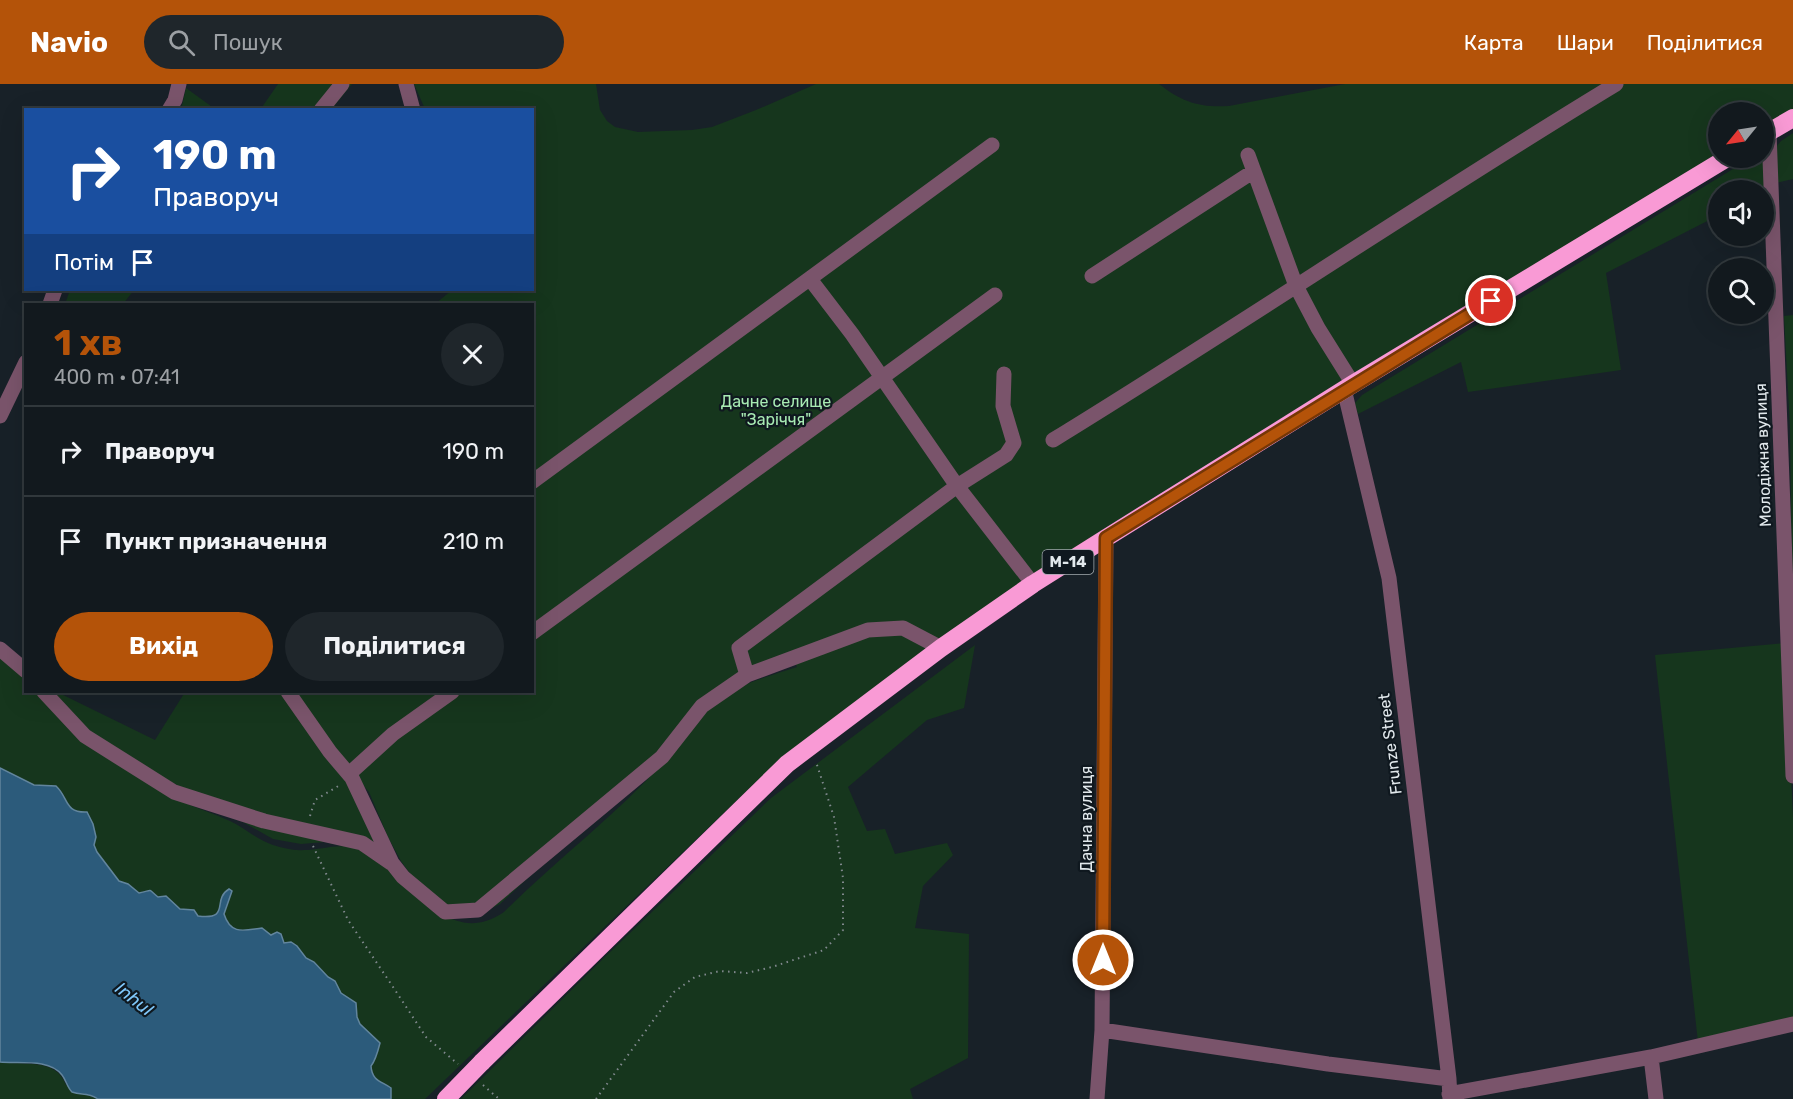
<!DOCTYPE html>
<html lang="uk">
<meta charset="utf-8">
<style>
:root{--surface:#12191e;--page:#1f262b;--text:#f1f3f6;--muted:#9ca0a4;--line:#31383c;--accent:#b45309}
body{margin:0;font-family:Rubik,sans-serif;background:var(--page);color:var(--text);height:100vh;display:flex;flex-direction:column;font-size:22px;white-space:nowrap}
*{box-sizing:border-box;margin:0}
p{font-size:20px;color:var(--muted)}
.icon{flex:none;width:33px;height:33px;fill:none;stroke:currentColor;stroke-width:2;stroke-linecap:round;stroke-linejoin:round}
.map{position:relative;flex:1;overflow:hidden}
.drawer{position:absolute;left:24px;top:219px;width:510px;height:390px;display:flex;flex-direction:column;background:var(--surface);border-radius:0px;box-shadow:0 6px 24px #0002,0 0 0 2px var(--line)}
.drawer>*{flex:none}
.guide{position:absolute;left:24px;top:24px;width:510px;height:183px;border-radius:0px;box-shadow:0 6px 24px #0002,0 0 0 2px var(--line);background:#1a4fa0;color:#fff;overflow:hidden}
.needle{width:39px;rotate:240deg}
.buttons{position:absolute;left:1708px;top:18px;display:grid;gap:12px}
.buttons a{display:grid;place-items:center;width:66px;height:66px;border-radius:50%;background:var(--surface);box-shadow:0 6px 24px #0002,0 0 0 2px var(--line);font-size:30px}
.pin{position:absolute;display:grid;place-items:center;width:51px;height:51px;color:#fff;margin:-26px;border:3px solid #fff;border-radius:50%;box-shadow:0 2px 6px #0007}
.me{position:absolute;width:66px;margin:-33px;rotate:0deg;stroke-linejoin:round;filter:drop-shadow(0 0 4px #0008)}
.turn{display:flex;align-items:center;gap:21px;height:126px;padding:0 30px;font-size:27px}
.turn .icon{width:78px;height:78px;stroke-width:2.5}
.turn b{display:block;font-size:42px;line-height:51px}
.then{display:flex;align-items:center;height:57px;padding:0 30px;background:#0003;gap:12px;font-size:22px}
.round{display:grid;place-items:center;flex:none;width:63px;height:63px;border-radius:32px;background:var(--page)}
.head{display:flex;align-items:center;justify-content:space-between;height:102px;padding:0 30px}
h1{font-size:36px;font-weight:700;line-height:45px;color:var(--accent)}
.button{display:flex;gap:12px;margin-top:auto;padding:12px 30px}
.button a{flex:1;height:69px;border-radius:36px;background:var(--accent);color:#fff;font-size:24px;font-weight:700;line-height:69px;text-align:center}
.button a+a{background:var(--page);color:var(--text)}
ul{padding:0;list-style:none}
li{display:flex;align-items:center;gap:18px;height:90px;padding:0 30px;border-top:2px solid var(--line)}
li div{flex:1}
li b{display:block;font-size:22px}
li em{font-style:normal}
header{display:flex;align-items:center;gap:36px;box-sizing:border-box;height:84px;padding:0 30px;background:var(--accent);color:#fff}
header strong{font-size:28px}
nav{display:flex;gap:33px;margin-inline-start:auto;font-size:21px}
.search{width:420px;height:54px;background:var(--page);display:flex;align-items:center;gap:15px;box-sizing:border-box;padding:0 21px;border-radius:33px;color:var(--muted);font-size:22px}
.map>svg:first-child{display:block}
.green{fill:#16361d}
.water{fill:#2c5b7b;stroke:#62859d;stroke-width:1.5}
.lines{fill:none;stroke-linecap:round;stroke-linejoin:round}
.path{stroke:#81898e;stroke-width:2;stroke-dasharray:1.5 4.5;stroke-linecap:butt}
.minor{stroke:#7a546b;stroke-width:15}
.highway{stroke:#f99ad5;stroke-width:18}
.highway-bridge{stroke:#f99ad5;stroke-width:18}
.route-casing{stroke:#753606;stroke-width:15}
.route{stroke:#b45309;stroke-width:10}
.labels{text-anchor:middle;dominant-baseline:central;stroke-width:4.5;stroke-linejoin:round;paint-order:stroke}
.shield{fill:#0f181f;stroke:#a2aaae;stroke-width:1.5}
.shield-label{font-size:15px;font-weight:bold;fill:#e1e8ec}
.park-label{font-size:16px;fill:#a8ebb3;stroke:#0f181f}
.street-label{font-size:16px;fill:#e1e8ec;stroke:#0f181f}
.water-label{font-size:18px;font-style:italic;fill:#7fc7fa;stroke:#0f181f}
</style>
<header>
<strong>Navio</strong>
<div class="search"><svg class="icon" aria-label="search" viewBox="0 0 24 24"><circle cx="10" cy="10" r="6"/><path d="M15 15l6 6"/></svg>Пошук</div>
<nav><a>Карта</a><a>Шари</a><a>Поділитися</a></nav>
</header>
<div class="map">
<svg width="1793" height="1015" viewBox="0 0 1793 1015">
<rect width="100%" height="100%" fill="#182128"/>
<path class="green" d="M 278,0 L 352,0 L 332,25 L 260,26 Z
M 414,0 L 596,0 L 600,26 L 607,37 L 615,43 L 638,48 L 692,46 L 712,43 L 756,26 L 816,0 L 1159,0 C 1182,18 1200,24 1229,22 L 1345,0 L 1793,0 L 1793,25 L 1764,43 L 1764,28 L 1719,28 L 1719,70 L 1089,456 L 964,539 L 800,663 L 756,698 L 425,1015 L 391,1015 L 391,1004 C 381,997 372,997 371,982 C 374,977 378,966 380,959 L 360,940 L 357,933 L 356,919 L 341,909 L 335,898 L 328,893 L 314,878 L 306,874 L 297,862 L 291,858 L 284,860 L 282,850 L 277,848 L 271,851 L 262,844 C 245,847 230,850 224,830 L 231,806 L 226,807 C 213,822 230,835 198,832 L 194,826 L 180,826 L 166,812 L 158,813 C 147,804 154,806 139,809 L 128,800 L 119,797 L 97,768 L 94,761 L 96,753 L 93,740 L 87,729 C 63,728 70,714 56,702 L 34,701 L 0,684 L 0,570 L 25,592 L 26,608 L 40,608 C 81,650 125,690 179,716 C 195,724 213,729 230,737 C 245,744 257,756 273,761 C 283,764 294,767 304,766 C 320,766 339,759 354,764 C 406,781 443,870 504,828 C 556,776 615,732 664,678 C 680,660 690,636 709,621 C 734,601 767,593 797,583 L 792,572 L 739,593 L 703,616 L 682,640 L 658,673 L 500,820 L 480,830 L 472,831 L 455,828 L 417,799 L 401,777 L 388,753 L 369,708 L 332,665 L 296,608 L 532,608 L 532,220 L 435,220 L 452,206 L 532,206 L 532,26 L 425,25 Z
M 186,4 L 215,25 L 181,26 Z
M 1793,49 L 1793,95 L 1776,99 L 1775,64 L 1781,57 Z
M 1751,74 L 1762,74 L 1765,78 L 1764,106 L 1719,106 L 1719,131 L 1606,189 L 1621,286 L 1468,308 L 1461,278 L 1358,330 L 1355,319 L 1362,311 Z
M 70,206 L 134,206 L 123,220 L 65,220 Z
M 1793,231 L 1793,579 L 1790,344 L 1784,232 Z
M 1785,559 L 1793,733 L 1793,941 L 1698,958 L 1655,571 Z
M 975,561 L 964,624 L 927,636 L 848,703 L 867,747 L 885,745 L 895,770 L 947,759 L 953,771 L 923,802 L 915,844 L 969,850 L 968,974 L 910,1005 L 913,1015 L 461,1015 L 607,871 L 771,714 Z
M 48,608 L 57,608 L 155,656 L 185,608 L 289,608 L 340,683 L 381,771 L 325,758 L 301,760 L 273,755 L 104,660 Z
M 0,978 C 23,982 56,973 66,1001 L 98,1015 L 0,1015 Z"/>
<path class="water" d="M 0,684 L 34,701 L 56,702 C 69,714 64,729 87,728 L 93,740 L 96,753 L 94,761 L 97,768 L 119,797 L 128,800 L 139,809 C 154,806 147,804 158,813 L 166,812 L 180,825 L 194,826 L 198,832 C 232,836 211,816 229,805 L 232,807 L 224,830 C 231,852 245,846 262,844 L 271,851 L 277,848 L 281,850 L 284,859 L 291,858 L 297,862 L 306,874 L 314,878 L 328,893 L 335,897 L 341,909 L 356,919 L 357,933 L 360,940 L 380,959 C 378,967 375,977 371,982 C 372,997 381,997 391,1004 L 391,1015 L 98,1015 C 86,1007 82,1012 72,1008 C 67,1003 66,996 62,991 C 49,974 18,980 0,978 Z"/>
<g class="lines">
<path class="path" d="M 310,732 L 315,716 L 340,701
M 313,762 L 348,836 L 391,900 L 426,953 L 458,980
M 483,1001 L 499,1015
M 596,1015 L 674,908 L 695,893 L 720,887 L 747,889 L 772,883 L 824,866 L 843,846 L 843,794 L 834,733 L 816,678"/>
<path class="minor" d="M 406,0 L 413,26
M 169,26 L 175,16 L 179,0
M 321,26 L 342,0
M 1769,48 L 1793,692
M 1248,71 L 1296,202 L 1318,244 L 1353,300
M 1092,192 L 1254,87
M 810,195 L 852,250 L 957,402 L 1033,500
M 50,220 L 55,206
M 1344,305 L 1389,494 L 1449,995 L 1450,1015
M 0,332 L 26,278
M 1053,356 C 1242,240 1426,115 1616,0
M 532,398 L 992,61
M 532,549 L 995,211
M 0,565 L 26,587
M 747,591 L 739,564 L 957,402 L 1006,371 L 1014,359 L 1003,322 L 1004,290
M 44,608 L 85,652 L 174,708 L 264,737 L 362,759 L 391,779
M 288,608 L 330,668 L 352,694 L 392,779 L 403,793 L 445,828 L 478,826 L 662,673 L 702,622 L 747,591 L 868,546 L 903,544 L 941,564
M 349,690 L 393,650 L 452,608
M 1102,946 L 1328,980 L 1449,995
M 1651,973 L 1656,1015
M 1449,1010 L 1651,973 L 1793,940
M 1097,1015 L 1102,946 L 1106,454"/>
<path class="highway" d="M 1764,51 L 1793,34
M 482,978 L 787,680 L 941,564 L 1033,500 L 1106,454 L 1353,300 L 1727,74"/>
<path class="highway-bridge" d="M 446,1015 L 482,978"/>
</g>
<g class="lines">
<defs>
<path id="route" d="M 1103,876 L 1106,454 L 1491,217"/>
</defs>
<use href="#route" class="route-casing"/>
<use href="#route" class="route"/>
</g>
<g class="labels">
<rect class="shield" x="1042.5" y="466" width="51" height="24" rx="4.5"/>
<g class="shield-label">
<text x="1068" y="478">М-14</text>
</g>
<g class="park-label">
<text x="776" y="317">Дачне селище<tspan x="776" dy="18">"Заріччя"</tspan></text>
</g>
<g class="street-label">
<text transform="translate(1763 371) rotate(-92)">Молодіжна вулиця</text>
<text transform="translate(1390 660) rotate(-97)">Frunze Street</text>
<text transform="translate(1086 735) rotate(-90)">Дачна вулиця</text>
</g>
<g class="water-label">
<text transform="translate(134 915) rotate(38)">Inhul</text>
</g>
</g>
</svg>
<div class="buttons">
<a><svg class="needle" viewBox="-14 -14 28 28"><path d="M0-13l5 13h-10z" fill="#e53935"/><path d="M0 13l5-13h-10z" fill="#9ca0a4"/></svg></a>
<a><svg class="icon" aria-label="sound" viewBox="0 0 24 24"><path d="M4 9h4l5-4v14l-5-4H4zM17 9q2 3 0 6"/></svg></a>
<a><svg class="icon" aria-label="search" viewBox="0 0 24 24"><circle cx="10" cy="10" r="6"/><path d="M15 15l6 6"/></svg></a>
</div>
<div class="pin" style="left:1491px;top:217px;background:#d93025"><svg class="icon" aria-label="arrive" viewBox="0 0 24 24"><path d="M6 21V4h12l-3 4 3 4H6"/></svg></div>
<svg class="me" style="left:1103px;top:876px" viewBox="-20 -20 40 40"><circle r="17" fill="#b45309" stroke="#fff" stroke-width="3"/><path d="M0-11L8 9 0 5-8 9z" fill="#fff"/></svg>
<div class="guide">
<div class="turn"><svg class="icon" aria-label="right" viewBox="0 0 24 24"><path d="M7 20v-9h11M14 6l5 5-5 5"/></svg><div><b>190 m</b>Праворуч</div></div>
<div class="then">Потім<svg class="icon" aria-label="arrive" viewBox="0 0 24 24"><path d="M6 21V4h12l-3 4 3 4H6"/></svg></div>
</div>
<section class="drawer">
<div class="head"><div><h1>1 хв</h1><p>400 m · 07:41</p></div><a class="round"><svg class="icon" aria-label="close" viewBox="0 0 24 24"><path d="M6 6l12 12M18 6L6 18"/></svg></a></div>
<ul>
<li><svg class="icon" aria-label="right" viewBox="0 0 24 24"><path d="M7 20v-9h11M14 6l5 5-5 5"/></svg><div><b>Праворуч</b></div><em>190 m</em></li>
<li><svg class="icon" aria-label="arrive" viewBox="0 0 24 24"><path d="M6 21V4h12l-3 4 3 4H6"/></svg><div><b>Пункт призначення</b></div><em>210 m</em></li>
</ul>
<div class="button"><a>Вихід</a><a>Поділитися</a></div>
</section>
</div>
